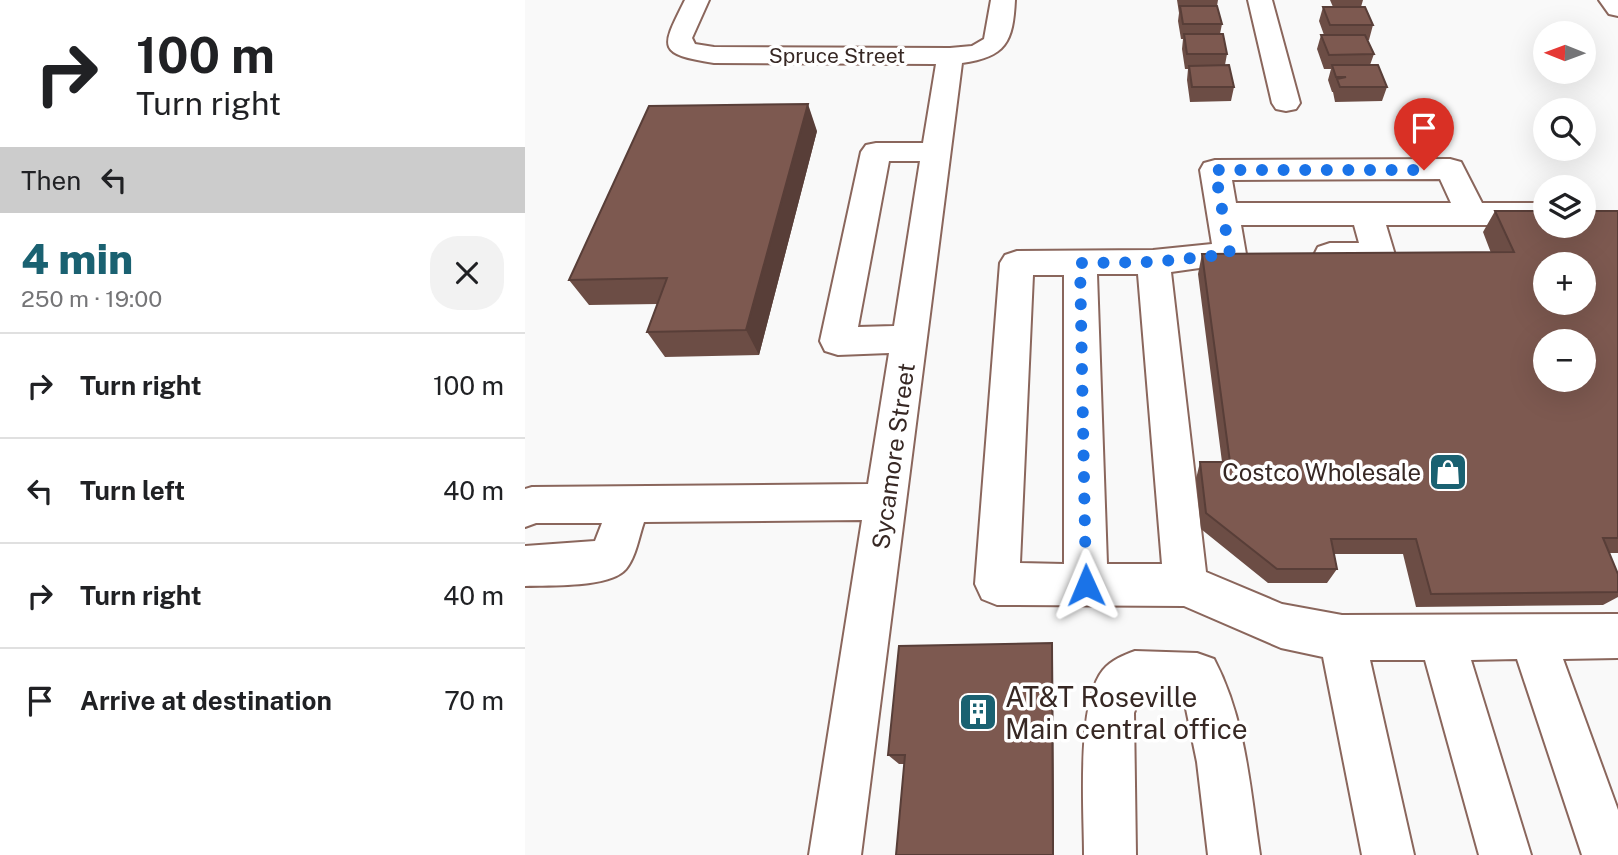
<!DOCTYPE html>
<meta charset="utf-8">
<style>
:root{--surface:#fff;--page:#f2f2f2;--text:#202124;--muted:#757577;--line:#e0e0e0;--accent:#1a6171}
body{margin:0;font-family:"Public Sans",sans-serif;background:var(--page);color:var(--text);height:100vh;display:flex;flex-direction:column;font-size:26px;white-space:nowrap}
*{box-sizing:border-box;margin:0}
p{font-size:23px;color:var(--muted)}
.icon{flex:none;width:38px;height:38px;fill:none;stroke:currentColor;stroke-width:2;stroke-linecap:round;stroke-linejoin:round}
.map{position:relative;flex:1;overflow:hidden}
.side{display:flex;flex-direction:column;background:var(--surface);width:525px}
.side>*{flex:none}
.banner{background:#fff;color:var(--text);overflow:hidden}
.needle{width:46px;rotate:271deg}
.buttons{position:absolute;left:1008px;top:21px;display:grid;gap:14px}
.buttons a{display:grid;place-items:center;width:63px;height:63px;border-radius:50%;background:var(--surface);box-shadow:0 7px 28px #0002;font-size:35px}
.pin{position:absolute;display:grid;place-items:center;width:60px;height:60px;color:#fff;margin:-72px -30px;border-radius:50% 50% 50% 0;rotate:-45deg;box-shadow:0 0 7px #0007}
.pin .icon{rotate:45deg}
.me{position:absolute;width:77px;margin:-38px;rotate:359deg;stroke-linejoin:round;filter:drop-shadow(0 0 5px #0008)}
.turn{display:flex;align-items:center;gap:24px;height:147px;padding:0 21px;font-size:32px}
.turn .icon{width:91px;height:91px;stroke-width:2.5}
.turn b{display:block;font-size:49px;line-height:60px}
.then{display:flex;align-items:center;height:66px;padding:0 21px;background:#0003;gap:14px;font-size:26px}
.round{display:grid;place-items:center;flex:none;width:74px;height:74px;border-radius:28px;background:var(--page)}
.overview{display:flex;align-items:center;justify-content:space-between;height:119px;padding:0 21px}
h1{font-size:42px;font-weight:800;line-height:52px;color:var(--accent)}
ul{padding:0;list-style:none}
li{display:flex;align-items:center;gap:21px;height:105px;padding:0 21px;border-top:2px solid var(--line)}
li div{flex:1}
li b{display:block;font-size:26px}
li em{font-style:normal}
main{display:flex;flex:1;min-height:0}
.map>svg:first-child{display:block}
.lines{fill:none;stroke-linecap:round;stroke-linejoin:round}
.minor-casing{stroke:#8a665c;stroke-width:4}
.major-casing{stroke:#8a665c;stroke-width:4}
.minor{fill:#fff;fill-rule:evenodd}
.major{fill:#fff;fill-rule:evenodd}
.wall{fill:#6c4d45}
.shaded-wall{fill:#583e38}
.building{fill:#7d5950;stroke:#583e38;stroke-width:2;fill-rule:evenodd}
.route{stroke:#1a73e8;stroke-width:12;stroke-dasharray:0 21.6}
.labels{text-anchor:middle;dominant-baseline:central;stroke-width:7;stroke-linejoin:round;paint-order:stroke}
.far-street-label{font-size:21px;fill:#372824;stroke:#fff}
.street-label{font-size:24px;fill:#372824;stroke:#fff}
.poi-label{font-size:24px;fill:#372824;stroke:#fff;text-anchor:end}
.near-poi-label{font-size:28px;fill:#372824;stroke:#fff;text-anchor:start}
</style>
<main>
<section class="side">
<div class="banner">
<div class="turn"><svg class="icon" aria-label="right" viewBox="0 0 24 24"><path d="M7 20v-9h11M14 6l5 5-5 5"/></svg><div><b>100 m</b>Turn right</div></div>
<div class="then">Then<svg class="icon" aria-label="left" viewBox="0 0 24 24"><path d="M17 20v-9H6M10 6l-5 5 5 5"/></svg></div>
</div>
<div class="overview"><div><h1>4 min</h1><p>250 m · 19:00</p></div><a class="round"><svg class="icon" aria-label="close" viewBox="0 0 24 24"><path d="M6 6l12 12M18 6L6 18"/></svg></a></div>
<ul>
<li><svg class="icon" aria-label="right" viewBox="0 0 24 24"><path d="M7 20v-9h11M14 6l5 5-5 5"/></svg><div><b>Turn right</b></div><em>100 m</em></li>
<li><svg class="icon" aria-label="left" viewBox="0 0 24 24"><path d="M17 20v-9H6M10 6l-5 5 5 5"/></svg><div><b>Turn left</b></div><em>40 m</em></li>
<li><svg class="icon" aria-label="right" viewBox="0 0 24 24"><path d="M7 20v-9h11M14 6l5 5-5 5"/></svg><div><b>Turn right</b></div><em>40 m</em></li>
<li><svg class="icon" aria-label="arrive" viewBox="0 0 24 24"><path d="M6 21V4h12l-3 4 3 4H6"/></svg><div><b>Arrive at destination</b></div><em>70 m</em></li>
</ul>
</section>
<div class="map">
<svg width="1093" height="855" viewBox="0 0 1093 855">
<rect width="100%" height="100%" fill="#f9f9f9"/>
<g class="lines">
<defs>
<path id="minor" d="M 160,0 L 184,0 L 167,38 L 170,44 L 189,47 L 425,48 L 447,46 L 459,39 L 466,0 L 490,0 C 488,42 481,57 437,63 L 336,855 L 284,855 L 337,520 L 119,522 C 114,536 111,557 101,569 C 85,588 25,585 0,586 L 0,546 L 70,541 L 77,523 L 11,523 L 0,527 L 0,489 L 7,487 L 343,484 L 364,353 L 313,355 L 300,351 L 295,341 L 336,152 L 341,145 L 351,143 L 398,143 L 411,64 L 189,63 C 131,54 136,48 160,0 ZM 364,161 L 395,161 L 369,326 L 333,327 Z
M 723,0 L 747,0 L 775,103 L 771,109 L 761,111 L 751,109 L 747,103 Z
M 925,159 L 936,162 L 957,203 L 1020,203 L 1020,225 L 861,225 L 870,255 L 866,263 C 844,270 815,270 793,263 L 789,255 L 793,247 L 805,243 L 834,243 L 829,225 L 716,225 L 721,254 L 717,262 L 646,272 L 681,572 L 757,604 L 817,615 L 1093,614 L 1093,658 L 1038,659 L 1093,810 L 1093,855 L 1057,855 L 992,659 L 946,660 L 1006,855 L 954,855 L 900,660 L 845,660 L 889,855 L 837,855 L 798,657 L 756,648 L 659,606 L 472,605 L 457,599 L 450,584 L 475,263 L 480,255 L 492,251 L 628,250 L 687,244 L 675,170 L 679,163 L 690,160 ZM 915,179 L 926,203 L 711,203 L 707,180 ZM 572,274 L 613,274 L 637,564 L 582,564 ZM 508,275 L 539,275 L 539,564 L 495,563 Z
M 610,651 L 672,653 L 689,659 C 721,720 725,788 735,855 L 683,855 L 672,762 L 659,699 L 618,698 L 613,702 L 609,713 L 611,855 L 559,855 C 559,811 551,703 578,670 C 586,660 599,655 610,651 Z"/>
<path id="major" d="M 1074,0 L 1093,0 L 1093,16 L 1084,14 Z"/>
</defs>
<use href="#minor" class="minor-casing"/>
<use href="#major" class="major-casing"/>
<use href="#minor" class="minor"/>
<use href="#major" class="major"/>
</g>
<path class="wall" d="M 652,0 L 693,0 L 692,6 L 697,24 L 695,34 L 702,54 L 700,65 L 709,87 L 706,101 L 665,102 L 662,80 L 663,69 L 660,69 L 657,49 L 658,39 L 656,39 L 653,21 L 654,13 Z
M 805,0 L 838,0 L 836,7 L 848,25 L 844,40 L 842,40 L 849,54 L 845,65 L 862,87 L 857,101 L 810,102 L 808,92 L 807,92 L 803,80 L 806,69 L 799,69 L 792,49 L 796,35 L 799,35 L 794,21 L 798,7 L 808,7 Z
M 292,131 L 234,355 L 140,357 L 122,332 L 133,304 L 64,305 L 44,280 Z
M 970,211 L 1093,211 L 1093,553 L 1084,553 L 1093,574 L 1093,597 L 1078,605 L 891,607 L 878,554 L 809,554 L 812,569 L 802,583 L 743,583 L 676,529 L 671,479 L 675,462 L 697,462 L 673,274 L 677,254 L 966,253 L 958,232 Z
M 527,643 L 529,855 L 371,855 L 379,764 L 374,764 L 363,755 Z"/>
<path class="shaded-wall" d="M 283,104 L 292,131 L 234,355 L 221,330 Z
M 527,643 L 528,658 L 529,855 L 528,855 Z"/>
<path class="building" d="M 655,6 L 692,6 L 697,24 L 658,24 Z
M 798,7 L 840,7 L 848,25 L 805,25 Z
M 659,34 L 698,34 L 702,54 L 662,54 Z
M 796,35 L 840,35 L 849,54 L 804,55 Z
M 704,65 L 709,87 L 667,87 L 664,66 Z
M 807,65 L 853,65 L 862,87 L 815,87 L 812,79 L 821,77 L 811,77 Z
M 283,104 L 221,330 L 122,332 L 142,278 L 44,280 L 124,106 Z
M 970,211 L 1020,211 L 1020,226 L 1059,226 L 1059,211 L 1093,211 L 1093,538 L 1078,538 L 1093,574 L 1093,592 L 906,594 L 891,539 L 806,539 L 812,569 L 752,569 L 681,513 L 675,462 L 705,462 L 677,254 L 989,252 ZM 1020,264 L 1059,264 L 1059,303 L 1020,303 ZM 1020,341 L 1059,341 L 1059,380 L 1020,380 Z
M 527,643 L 528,855 L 371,855 L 380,755 L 363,755 L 374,646 Z"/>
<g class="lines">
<path class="route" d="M 561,585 L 555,263 L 628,262 L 705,254 L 690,170 L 899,170"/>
</g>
<defs>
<symbol id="shop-square" viewBox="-11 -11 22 22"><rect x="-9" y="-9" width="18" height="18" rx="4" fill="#1a6171" stroke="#fff"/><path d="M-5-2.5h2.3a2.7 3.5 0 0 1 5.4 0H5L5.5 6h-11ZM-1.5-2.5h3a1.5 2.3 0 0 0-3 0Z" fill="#fff"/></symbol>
<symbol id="building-square" viewBox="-11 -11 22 22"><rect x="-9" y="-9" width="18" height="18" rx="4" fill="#1a6171" stroke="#fff"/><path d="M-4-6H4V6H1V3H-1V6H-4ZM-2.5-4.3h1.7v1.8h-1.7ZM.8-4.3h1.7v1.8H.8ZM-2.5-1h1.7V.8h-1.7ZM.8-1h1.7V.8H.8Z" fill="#fff"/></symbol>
</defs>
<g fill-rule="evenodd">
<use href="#shop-square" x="901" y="450" width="44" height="44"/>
<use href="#building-square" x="431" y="690" width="44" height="44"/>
</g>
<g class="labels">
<g class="far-street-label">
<text x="312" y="55">Spruce Street</text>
</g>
<g class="street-label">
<text transform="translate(368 456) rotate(-82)">Sycamore Street</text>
</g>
<g class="poi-label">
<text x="896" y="472">Costco Wholesale</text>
</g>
<g class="near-poi-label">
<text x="480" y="696">AT&amp;T Roseville<tspan x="480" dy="32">Main central office</tspan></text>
</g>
</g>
</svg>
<div class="buttons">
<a><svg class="needle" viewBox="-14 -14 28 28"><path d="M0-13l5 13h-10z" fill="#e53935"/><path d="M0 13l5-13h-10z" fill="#757577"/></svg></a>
<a><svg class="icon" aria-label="search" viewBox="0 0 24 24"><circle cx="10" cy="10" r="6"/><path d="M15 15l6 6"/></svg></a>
<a><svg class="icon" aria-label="layers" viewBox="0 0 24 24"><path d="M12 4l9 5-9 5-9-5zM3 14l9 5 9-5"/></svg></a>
<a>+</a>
<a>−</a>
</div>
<div class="pin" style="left:899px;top:170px;background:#d93025"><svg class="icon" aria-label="arrive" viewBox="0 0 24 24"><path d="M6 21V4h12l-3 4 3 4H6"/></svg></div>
<svg class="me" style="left:561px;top:585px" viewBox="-20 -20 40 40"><path d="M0-17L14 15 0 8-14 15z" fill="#1a73e8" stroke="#fff" stroke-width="4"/></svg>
</div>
</main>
